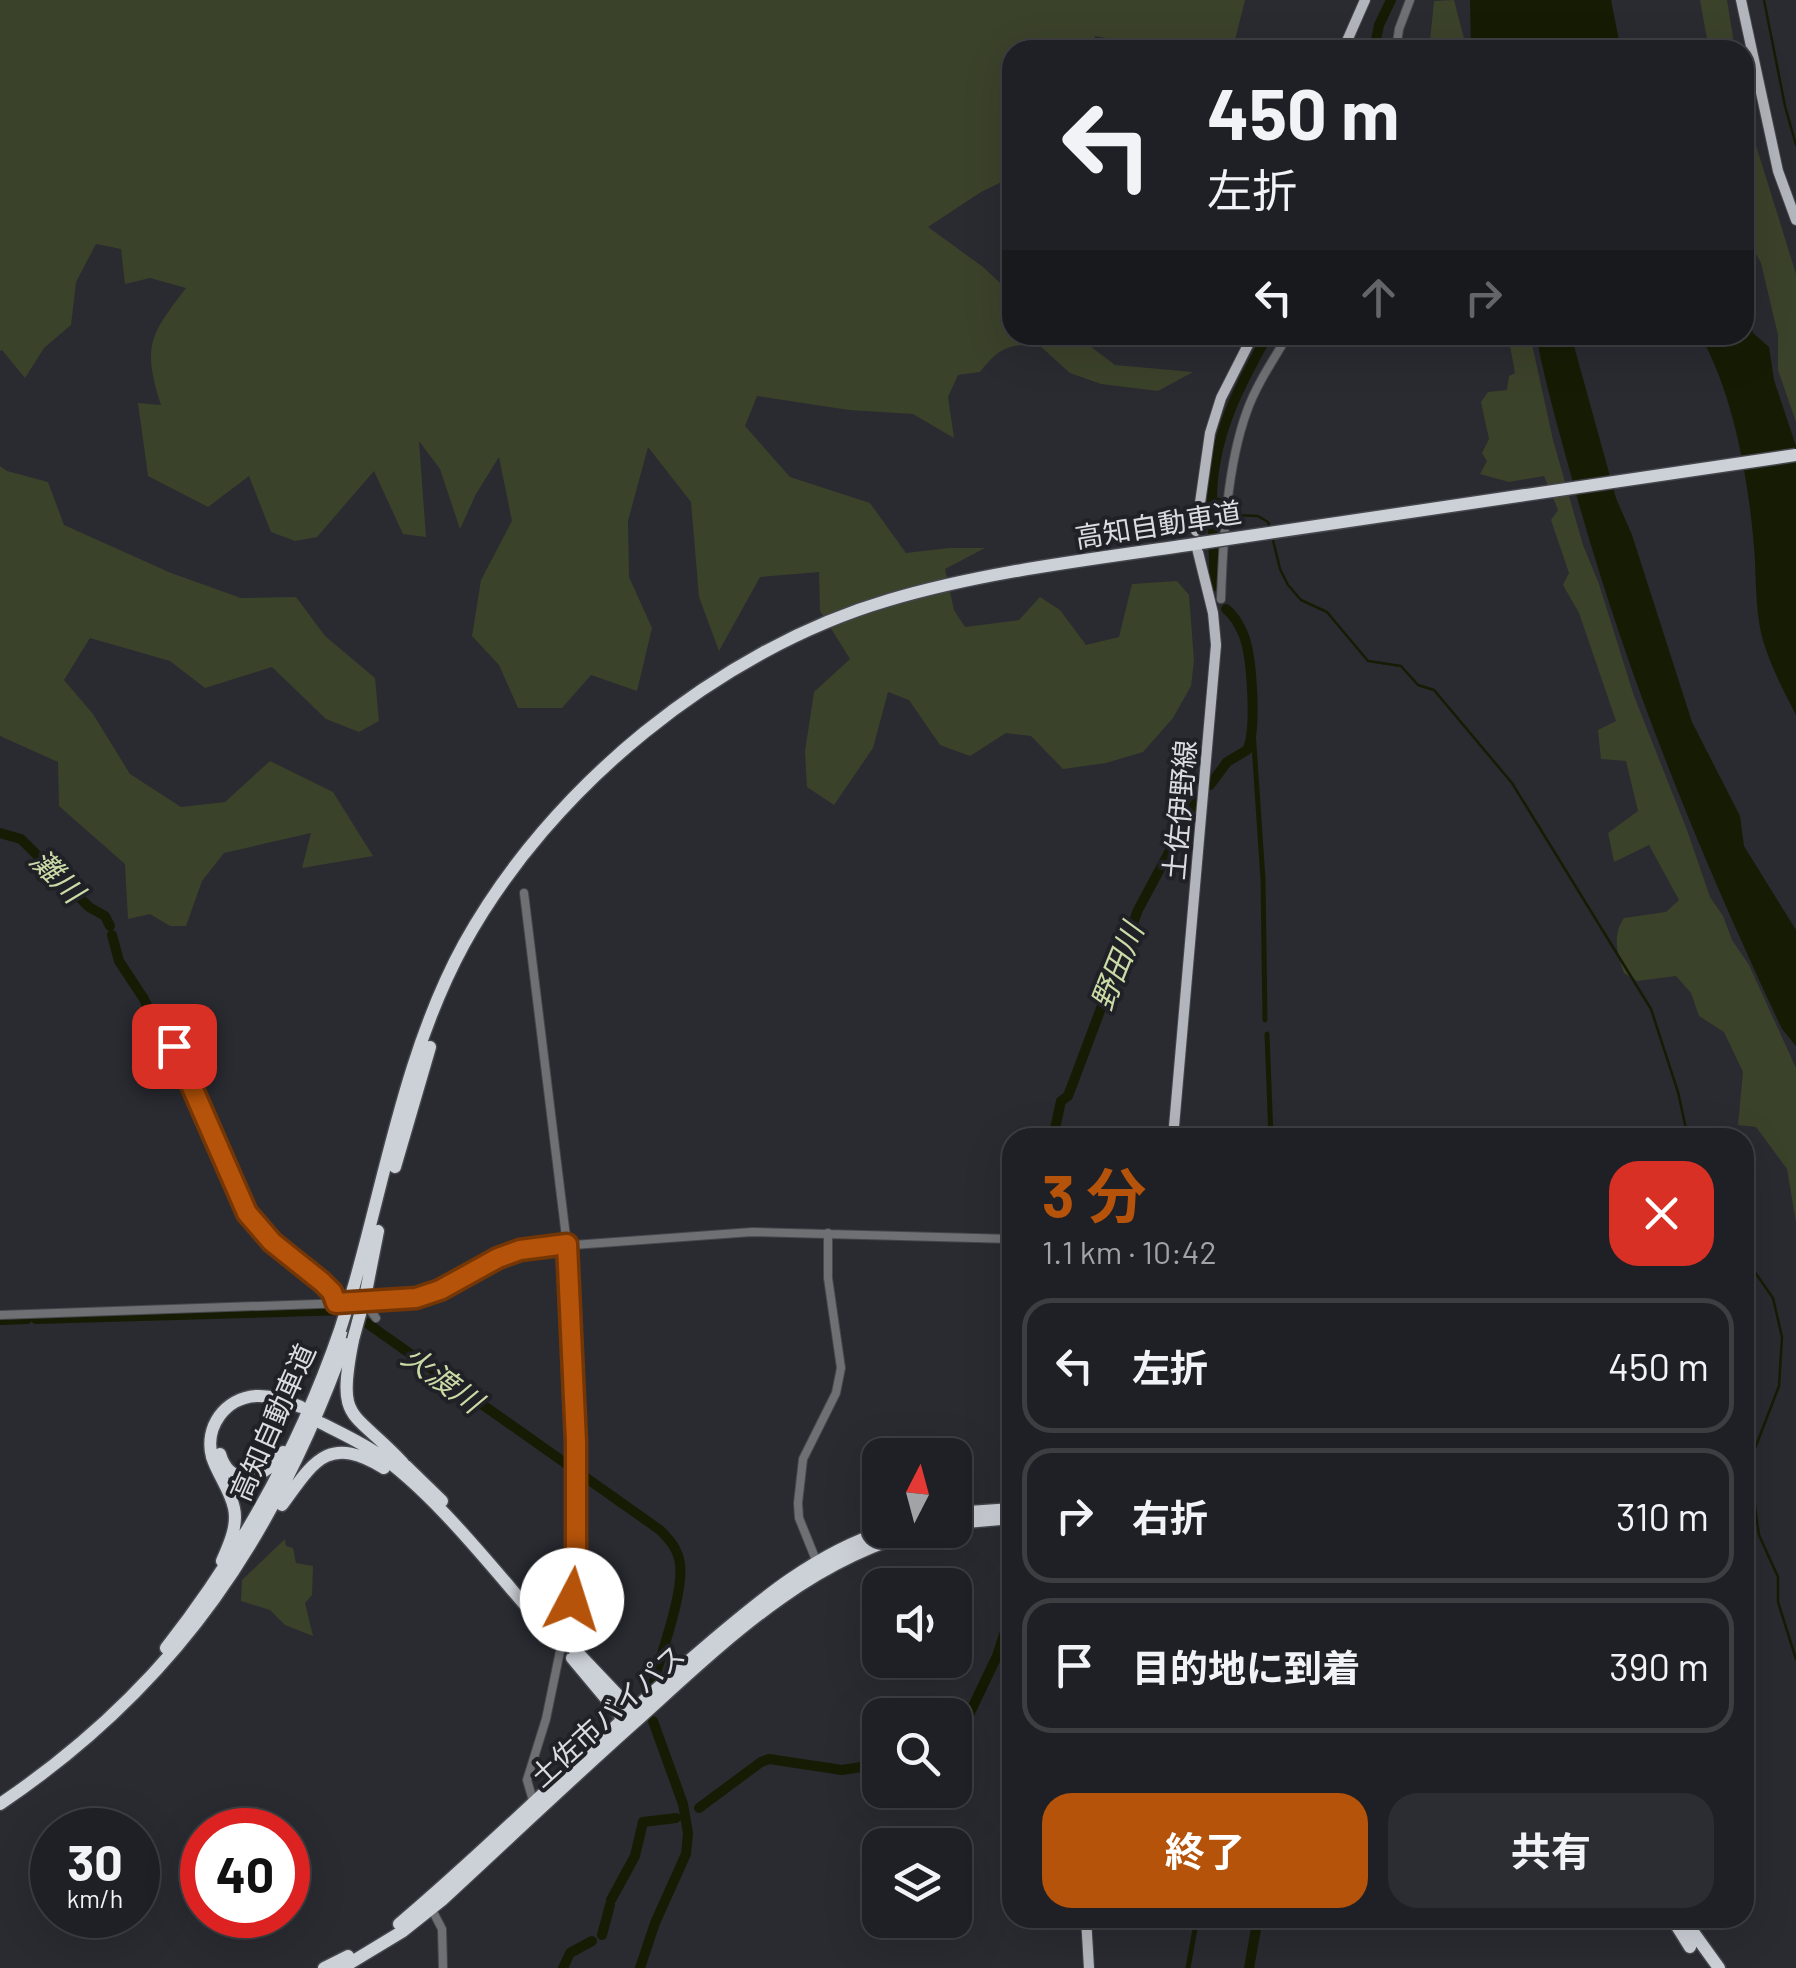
<!DOCTYPE html>
<html lang="ja">
<meta charset="utf-8">
<style>
:root{--surface:#1f2025;--page:#2c2d32;--text:#f1f3f6;--muted:#a1a3a7;--line:#3c3e42;--accent:#b45309}
body{margin:0;font-family:Barlow,"Noto Sans JP",sans-serif;background:var(--page);color:var(--text);height:100vh;display:flex;flex-direction:column;font-size:38px;white-space:nowrap}
*{box-sizing:border-box;margin:0}
p{font-size:32px;color:var(--muted)}
.icon{flex:none;width:55px;height:55px;fill:none;stroke:currentColor;stroke-width:2;stroke-linecap:round;stroke-linejoin:round}
.map{position:relative;flex:1;overflow:hidden}
.side{position:absolute;left:1002px;top:1128px;width:752px;height:800px;display:flex;flex-direction:column;background:var(--surface);border-radius:30px;box-shadow:0 10px 40px #0002,0 0 0 2px var(--line)}
.side>*{flex:none}
.guide{position:absolute;left:1002px;top:40px;width:752px;height:305px;border-radius:30px;box-shadow:0 10px 40px #0002,0 0 0 2px var(--line);background:#1f2025;color:var(--text);overflow:hidden}
.needle{width:65px;rotate:6deg}
.fabs{position:absolute;left:862px;top:1438px;display:grid;gap:20px}
.fabs a{display:grid;place-items:center;width:110px;height:110px;border-radius:20px;background:var(--surface);box-shadow:0 10px 40px #0002,0 0 0 2px var(--line);font-size:50px}
.speed{position:absolute;left:30px;top:1808px;display:flex;gap:20px;font-size:50px;font-weight:700;text-align:center}
.speed>*{display:grid;place-content:center;width:130px;height:130px;border-radius:50%;background:var(--surface);box-shadow:0 10px 40px #0002,0 0 0 2px var(--line);line-height:1}
.speed small{font-size:25px;font-weight:400}
.speed .limit{border:15px solid #d22;background:#fff;color:#111}
.pin{position:absolute;display:grid;place-items:center;width:85px;height:85px;color:#fff;margin:-42px;border-radius:20px;box-shadow:0 5px 15px #0006}
.me{position:absolute;width:110px;margin:-55px;rotate:5deg;stroke-linejoin:round;filter:drop-shadow(0 0 8px #0008)}
.turn{display:flex;align-items:center;gap:35px;height:210px;padding:0 40px;font-size:45px}
.turn .icon{width:130px;height:130px;stroke-width:2.5}
.turn b{display:block;font-size:70px;line-height:85px}
.lanes{display:flex;align-items:center;height:95px;padding:0 40px;background:#0003;justify-content:center;gap:50px;direction:ltr}
.lanes .off{opacity:.35}
.round{display:grid;place-items:center;flex:none;width:105px;height:105px;border-radius:30px;background:var(--page)}
.headline{display:flex;align-items:center;justify-content:space-between;height:170px;padding:0 40px}
h1{font-size:60px;font-weight:700;line-height:75px;color:var(--accent)}
.button{display:flex;gap:20px;margin-top:auto;padding:20px 40px}
.button a{flex:1;height:115px;border-radius:30px;background:var(--accent);color:#fff;font-size:40px;font-weight:700;line-height:115px;text-align:center}
.button a+a{background:var(--page);color:var(--text)}
ul{padding:0;list-style:none}
li{display:flex;align-items:center;gap:30px;height:135px;margin:0 20px 15px;padding:0 20px;border:5px solid var(--line);border-radius:30px}
li div{flex:1}
li b{display:block;font-size:38px}
li em{font-style:normal}
.map>svg:first-child{display:block}
.green{fill:#3b422a}
.water{fill:#161c04}
.lines{fill:none;stroke-linecap:round;stroke-linejoin:round}
.stream{stroke:#161c04;stroke-width:2.5}
.canal{stroke:#161c04;stroke-width:5}
.river{stroke:#161c04;stroke-width:10}
.minor-casing{stroke:#45474d;stroke-width:10}
.major-casing{stroke:#45474d;stroke-width:12}
.highway-casing{stroke:#45474d;stroke-width:15}
.minor{stroke:#6f7073;stroke-width:8}
.major{stroke:#b2b5bb;stroke-width:10}
.highway{stroke:#ccd0d7;stroke-width:12}
.highway-bridge-casing{stroke:#45474d;stroke-width:15;stroke-linecap:butt}
.highway-bridge{stroke:#ccd0d7;stroke-width:12}
.route-casing{stroke:#753606;stroke-width:25}
.route{stroke:#b45309;stroke-width:18}
.labels{text-anchor:middle;dominant-baseline:central;stroke-width:8;stroke-linejoin:round;paint-order:stroke}
.street-label{font-size:28px;fill:#dbdce0;stroke:#1f2127}
.water-label{font-size:30px;font-style:italic;fill:#cbdba6;stroke:#1f2127}
</style>
<div class="map">
<svg width="1796" height="1968" viewBox="0 0 1796 1968">
<rect width="100%" height="100%" fill="#292b31"/>
<path class="green" d="M 0,0 L 1245,0 L 1234,44 L 1176,50 L 1095,36 L 1094,50 L 1012,50 L 1012,177 L 981,192 L 928,227 L 983,267 L 1012,294 L 1012,335 L 1082,335 L 1082,340 L 1115,365 L 1193,372 L 1158,391 L 1101,384 L 1070,373 L 1039,345 C 1008,344 999,348 980,372 L 958,375 L 948,397 L 954,438 L 913,414 L 849,410 L 757,396 L 745,426 L 790,477 L 870,503 L 906,553 L 949,548 L 985,548 L 945,569 L 954,610 L 965,627 L 1019,620 L 1040,597 L 1060,610 L 1086,645 L 1119,637 L 1132,584 L 1177,581 L 1189,595 L 1194,661 L 1191,686 L 1173,718 L 1143,752 L 1106,763 L 1063,769 L 1031,736 L 1006,733 L 970,756 L 940,745 L 909,700 L 888,692 L 873,748 L 834,805 L 807,787 L 805,751 L 814,692 L 850,659 L 820,611 L 819,572 L 760,577 L 719,651 L 699,597 L 691,502 L 648,447 L 628,521 L 629,577 L 652,628 L 637,691 L 591,675 L 562,708 L 518,708 L 499,665 L 472,636 L 481,580 L 512,521 L 499,457 L 476,494 L 460,529 L 440,469 L 419,441 L 426,537 L 403,534 L 374,471 L 317,537 L 295,541 L 271,532 L 249,476 L 208,507 L 148,476 L 138,403 L 161,405 C 142,346 150,335 186,288 L 150,278 L 125,284 L 121,249 L 96,244 L 76,282 L 71,325 L 44,348 L 25,378 L 2,350 L 0,351 Z
M 1454,0 L 1467,50 L 1429,50 L 1434,1 Z
M 1700,0 L 1727,0 L 1735,50 L 1709,50 Z
M 1745,110 L 1796,274 L 1796,422 L 1778,370 L 1778,335 L 1761,263 L 1745,234 Z
M 1508,335 L 1530,335 L 1553,440 L 1583,545 L 1599,584 L 1634,696 L 1687,830 L 1710,897 L 1723,916 L 1732,940 L 1749,965 L 1796,1068 L 1796,1222 L 1787,1169 L 1756,1127 L 1738,1125 L 1743,1072 L 1724,1032 L 1699,1016 L 1691,993 L 1676,976 L 1637,981 L 1624,973 C 1617,954 1612,935 1624,918 L 1666,912 L 1679,900 L 1649,845 L 1614,862 L 1608,833 L 1638,811 L 1626,761 L 1601,759 L 1598,730 L 1616,721 L 1579,613 L 1563,585 L 1569,573 L 1551,520 L 1558,510 L 1544,476 L 1509,482 L 1480,474 L 1487,461 L 1482,453 L 1489,439 L 1481,402 L 1488,392 L 1507,390 L 1509,376 L 1515,373 Z
M 0,466 L 7,471 L 48,482 L 64,525 L 171,573 L 241,598 L 296,597 L 325,636 L 375,678 L 379,721 L 359,732 L 326,719 L 272,667 L 205,688 L 170,661 L 90,638 L 64,680 L 93,714 L 130,774 L 181,807 L 225,802 L 270,761 L 333,792 L 373,856 L 302,868 L 311,833 L 224,853 L 202,881 L 186,926 L 170,926 L 150,914 L 128,919 L 125,864 L 59,806 L 58,762 L 0,736 Z
M 285,1539 L 286,1546 L 293,1548 L 296,1563 L 313,1566 L 312,1595 L 305,1603 L 313,1636 L 285,1625 L 270,1610 L 241,1601 L 242,1580 Z"/>
<path class="water" d="M 1470,0 L 1611,0 L 1621,50 L 1471,50 Z
M 1745,309 L 1753,333 L 1769,347 L 1774,380 L 1796,446 L 1796,715 C 1783,690 1770,665 1762,637 C 1754,605 1757,569 1753,536 C 1747,472 1732,391 1700,335 L 1745,335 Z
M 1536,335 L 1571,335 L 1616,498 L 1632,535 L 1692,722 L 1740,816 L 1744,846 L 1796,930 L 1796,1046 L 1782,1029 C 1699,853 1627,677 1575,490 C 1561,438 1546,388 1536,335 Z"/>
<g class="lines">
<path class="stream" d="M 1764,0 L 1785,106 L 1796,145
M 1212,498 L 1232,501 L 1233,515 L 1258,516 L 1268,522 L 1270,528
M 1272,536 L 1280,569 L 1288,585 L 1301,600 L 1327,612 L 1368,661 L 1401,666 L 1418,685 L 1434,690 L 1512,783 L 1651,1009 L 1678,1092 L 1688,1138
M 1745,1258 L 1773,1298 L 1782,1337 L 1779,1386 L 1749,1464 L 1759,1535 L 1778,1577 L 1778,1602 L 1796,1659"/>
<path class="canal" d="M 1253,730 L 1263,879 L 1265,1020
M 1267,1034 L 1271,1138
M 1188,1968 L 1197,1918"/>
<path class="river" d="M 1374,50 L 1379,25 L 1391,0
M 1214,586 C 1215,558 1212,530 1212,501 C 1212,438 1238,388 1268,335
M 1210,785 L 1227,762 L 1247,750 C 1257,732 1252,657 1244,636 C 1240,626 1235,616 1226,609
M 0,833 L 21,839 L 89,907 L 105,916 L 110,926
M 112,935 L 119,961 L 144,999 L 246,1223 L 325,1292
M 1053,1138 L 1061,1101 L 1068,1096 L 1138,910 L 1196,802
M 344,1307 L 660,1530 C 670,1540 678,1549 680,1564 C 684,1593 661,1654 653,1684
M 36,1319 L 348,1310
M 0,1320 L 27,1319
M 955,1744 L 997,1656 L 1012,1610
M 699,1808 L 761,1762 L 769,1759 L 842,1770 L 880,1764
M 611,1900 L 635,1856 L 643,1822 L 676,1818
M 602,1935 L 610,1905
M 563,1968 L 570,1953 L 592,1941
M 640,1968 L 655,1923 L 686,1854 L 688,1833 L 683,1804 L 653,1721
M 1249,1968 L 1258,1918"/>
<defs>
<path id="minor" d="M 1396,50 L 1399,29 L 1410,0
M 1221,599 C 1223,542 1227,465 1247,411 C 1256,385 1274,359 1288,335
M 524,893 L 567,1245 L 576,1442 L 577,1569 L 546,1719 L 527,1780 L 534,1804
M 173,1046 L 247,1213 L 272,1242 L 322,1282 L 331,1292 L 336,1303
M 365,1303 L 376,1318
M 0,1315 L 403,1301 L 441,1290 L 498,1258 L 532,1248 L 752,1232 L 1012,1239
M 818,1565 L 799,1518 L 798,1503 L 803,1459 L 836,1393 L 841,1368 L 828,1278 L 828,1233
M 430,1906 L 442,1929 L 443,1968"/>
<path id="major" d="M 1741,0 L 1778,171 L 1796,220
M 1343,50 L 1365,0
M 1196,531 L 1210,433 L 1221,398 L 1253,335
M 1173,1138 L 1216,645 L 1213,613 L 1197,548
M 1086,1918 L 1089,1968"/>
<path id="highway" d="M 395,1167 L 430,1047
M 353,1289 C 386,1174 406,1050 464,944 C 550,788 718,650 889,600 C 991,570 1097,559 1201,543
M 366,1292 L 378,1231
M 353,1340 C 336,1424 352,1408 403,1463
M 321,1423 C 339,1432 358,1441 375,1452 C 437,1494 500,1578 551,1635
M 220,1454 C 231,1491 267,1478 283,1452
M 393,1459 L 406,1466 L 442,1501
M 282,1505 C 314,1461 328,1434 384,1468
M 955,1513 L 1012,1509
M 955,1523 L 1012,1518
M 222,1561 C 229,1545 238,1526 234,1508 C 230,1490 218,1475 212,1457 C 204,1427 225,1398 256,1396 C 272,1395 286,1401 301,1407
M 166,1648 C 242,1551 300,1446 340,1330
M 574,1649 L 632,1710 L 635,1718
M 572,1658 L 623,1719 L 628,1720
M 0,1804 C 178,1684 277,1534 348,1334
M 1672,1918 L 1690,1947
M 1683,1918 L 1719,1968
M 399,1924 C 500,1839 591,1744 692,1658 C 752,1607 811,1554 888,1530
M 324,1968 L 348,1956
M 342,1968 L 403,1931 L 442,1900 C 506,1841 569,1781 634,1723 C 722,1644 806,1559 924,1530"/>
</defs>
<use href="#minor" class="minor-casing"/>
<use href="#major" class="major-casing"/>
<use href="#highway" class="highway-casing"/>
<use href="#minor" class="minor"/>
<use href="#major" class="major"/>
<use href="#highway" class="highway"/>
<defs>
<path id="highway-bridge" d="M 1201,543 L 1796,455
M 340,1330 L 353,1289
M 353,1340 L 366,1292
M 553,1627 L 574,1649"/>
</defs>
<use href="#highway-bridge" class="highway-bridge-casing"/>
<use href="#highway-bridge" class="highway-bridge"/>
</g>
<g class="lines">
<defs>
<path id="route" d="M 174,1046 L 247,1213 L 272,1242 L 322,1282 L 332,1292 L 336,1303 L 416,1298 L 440,1290 L 498,1258 L 520,1250 L 567,1244 L 576,1442 L 576,1569 L 572,1600"/>
</defs>
<use href="#route" class="route-casing"/>
<use href="#route" class="route"/>
</g>
<g class="labels">
<g class="street-label">
<text transform="translate(1158 524) rotate(-9)">高知自動車道</text>
<text transform="translate(1179 810) rotate(-85)">土佐伊野線</text>
<text transform="translate(272 1422) rotate(-66)">高知自動車道</text>
<text transform="translate(607 1715) rotate(-42)">土佐市バイパス</text>
</g>
<g class="water-label">
<text transform="translate(58 875) rotate(45)">灘川</text>
<text transform="translate(1116 966) rotate(-68)">野田川</text>
<text transform="translate(443 1378) rotate(36)">火渡川</text>
</g>
</g>
</svg>
<div class="fabs">
<a><svg class="needle" viewBox="-14 -14 28 28"><path d="M0-13l5 13h-10z" fill="#e53935"/><path d="M0 13l5-13h-10z" fill="#a1a3a7"/></svg></a>
<a><svg class="icon" aria-label="sound" viewBox="0 0 24 24"><path d="M4 9h4l5-4v14l-5-4H4zM17 9q2 3 0 6"/></svg></a>
<a><svg class="icon" aria-label="search" viewBox="0 0 24 24"><circle cx="10" cy="10" r="6"/><path d="M15 15l6 6"/></svg></a>
<a><svg class="icon" aria-label="layers" viewBox="0 0 24 24"><path d="M12 4l9 5-9 5-9-5zM3 14l9 5 9-5"/></svg></a>
</div>
<div class="speed"><div>30<small>km/h</small></div><div class="limit">40</div></div>
<div class="pin" style="left:174px;top:1046px;background:#d93025"><svg class="icon" aria-label="arrive" viewBox="0 0 24 24"><path d="M6 21V4h12l-3 4 3 4H6"/></svg></div>
<svg class="me" style="left:572px;top:1600px" viewBox="-20 -20 40 40"><circle r="19" fill="#fff"/><path d="M0-13L10 11 0 6-10 11z" fill="#b45309"/></svg>
<div class="guide">
<div class="turn"><svg class="icon" aria-label="left" viewBox="0 0 24 24"><path d="M17 20v-9H6M10 6l-5 5 5 5"/></svg><div><b>450 m</b>左折</div></div>
<div class="lanes"><svg class="icon" aria-label="left" viewBox="0 0 24 24"><path d="M17 20v-9H6M10 6l-5 5 5 5"/></svg><svg class="icon off" aria-label="ahead" viewBox="0 0 24 24"><path d="M12 20V5M6 11l6-6 6 6"/></svg><svg class="icon off" aria-label="right" viewBox="0 0 24 24"><path d="M7 20v-9h11M14 6l5 5-5 5"/></svg></div>
</div>
<section class="side">
<div class="headline"><div><h1>3 分</h1><p>1.1 km · 10:42</p></div><a class="round" style="background:#d93025;color:#fff"><svg class="icon" aria-label="close" viewBox="0 0 24 24"><path d="M6 6l12 12M18 6L6 18"/></svg></a></div>
<ul>
<li><svg class="icon" aria-label="left" viewBox="0 0 24 24"><path d="M17 20v-9H6M10 6l-5 5 5 5"/></svg><div><b>左折</b></div><em>450 m</em></li>
<li><svg class="icon" aria-label="right" viewBox="0 0 24 24"><path d="M7 20v-9h11M14 6l5 5-5 5"/></svg><div><b>右折</b></div><em>310 m</em></li>
<li><svg class="icon" aria-label="arrive" viewBox="0 0 24 24"><path d="M6 21V4h12l-3 4 3 4H6"/></svg><div><b>目的地に到着</b></div><em>390 m</em></li>
</ul>
<div class="button"><a>終了</a><a>共有</a></div>
</section>
</div>
